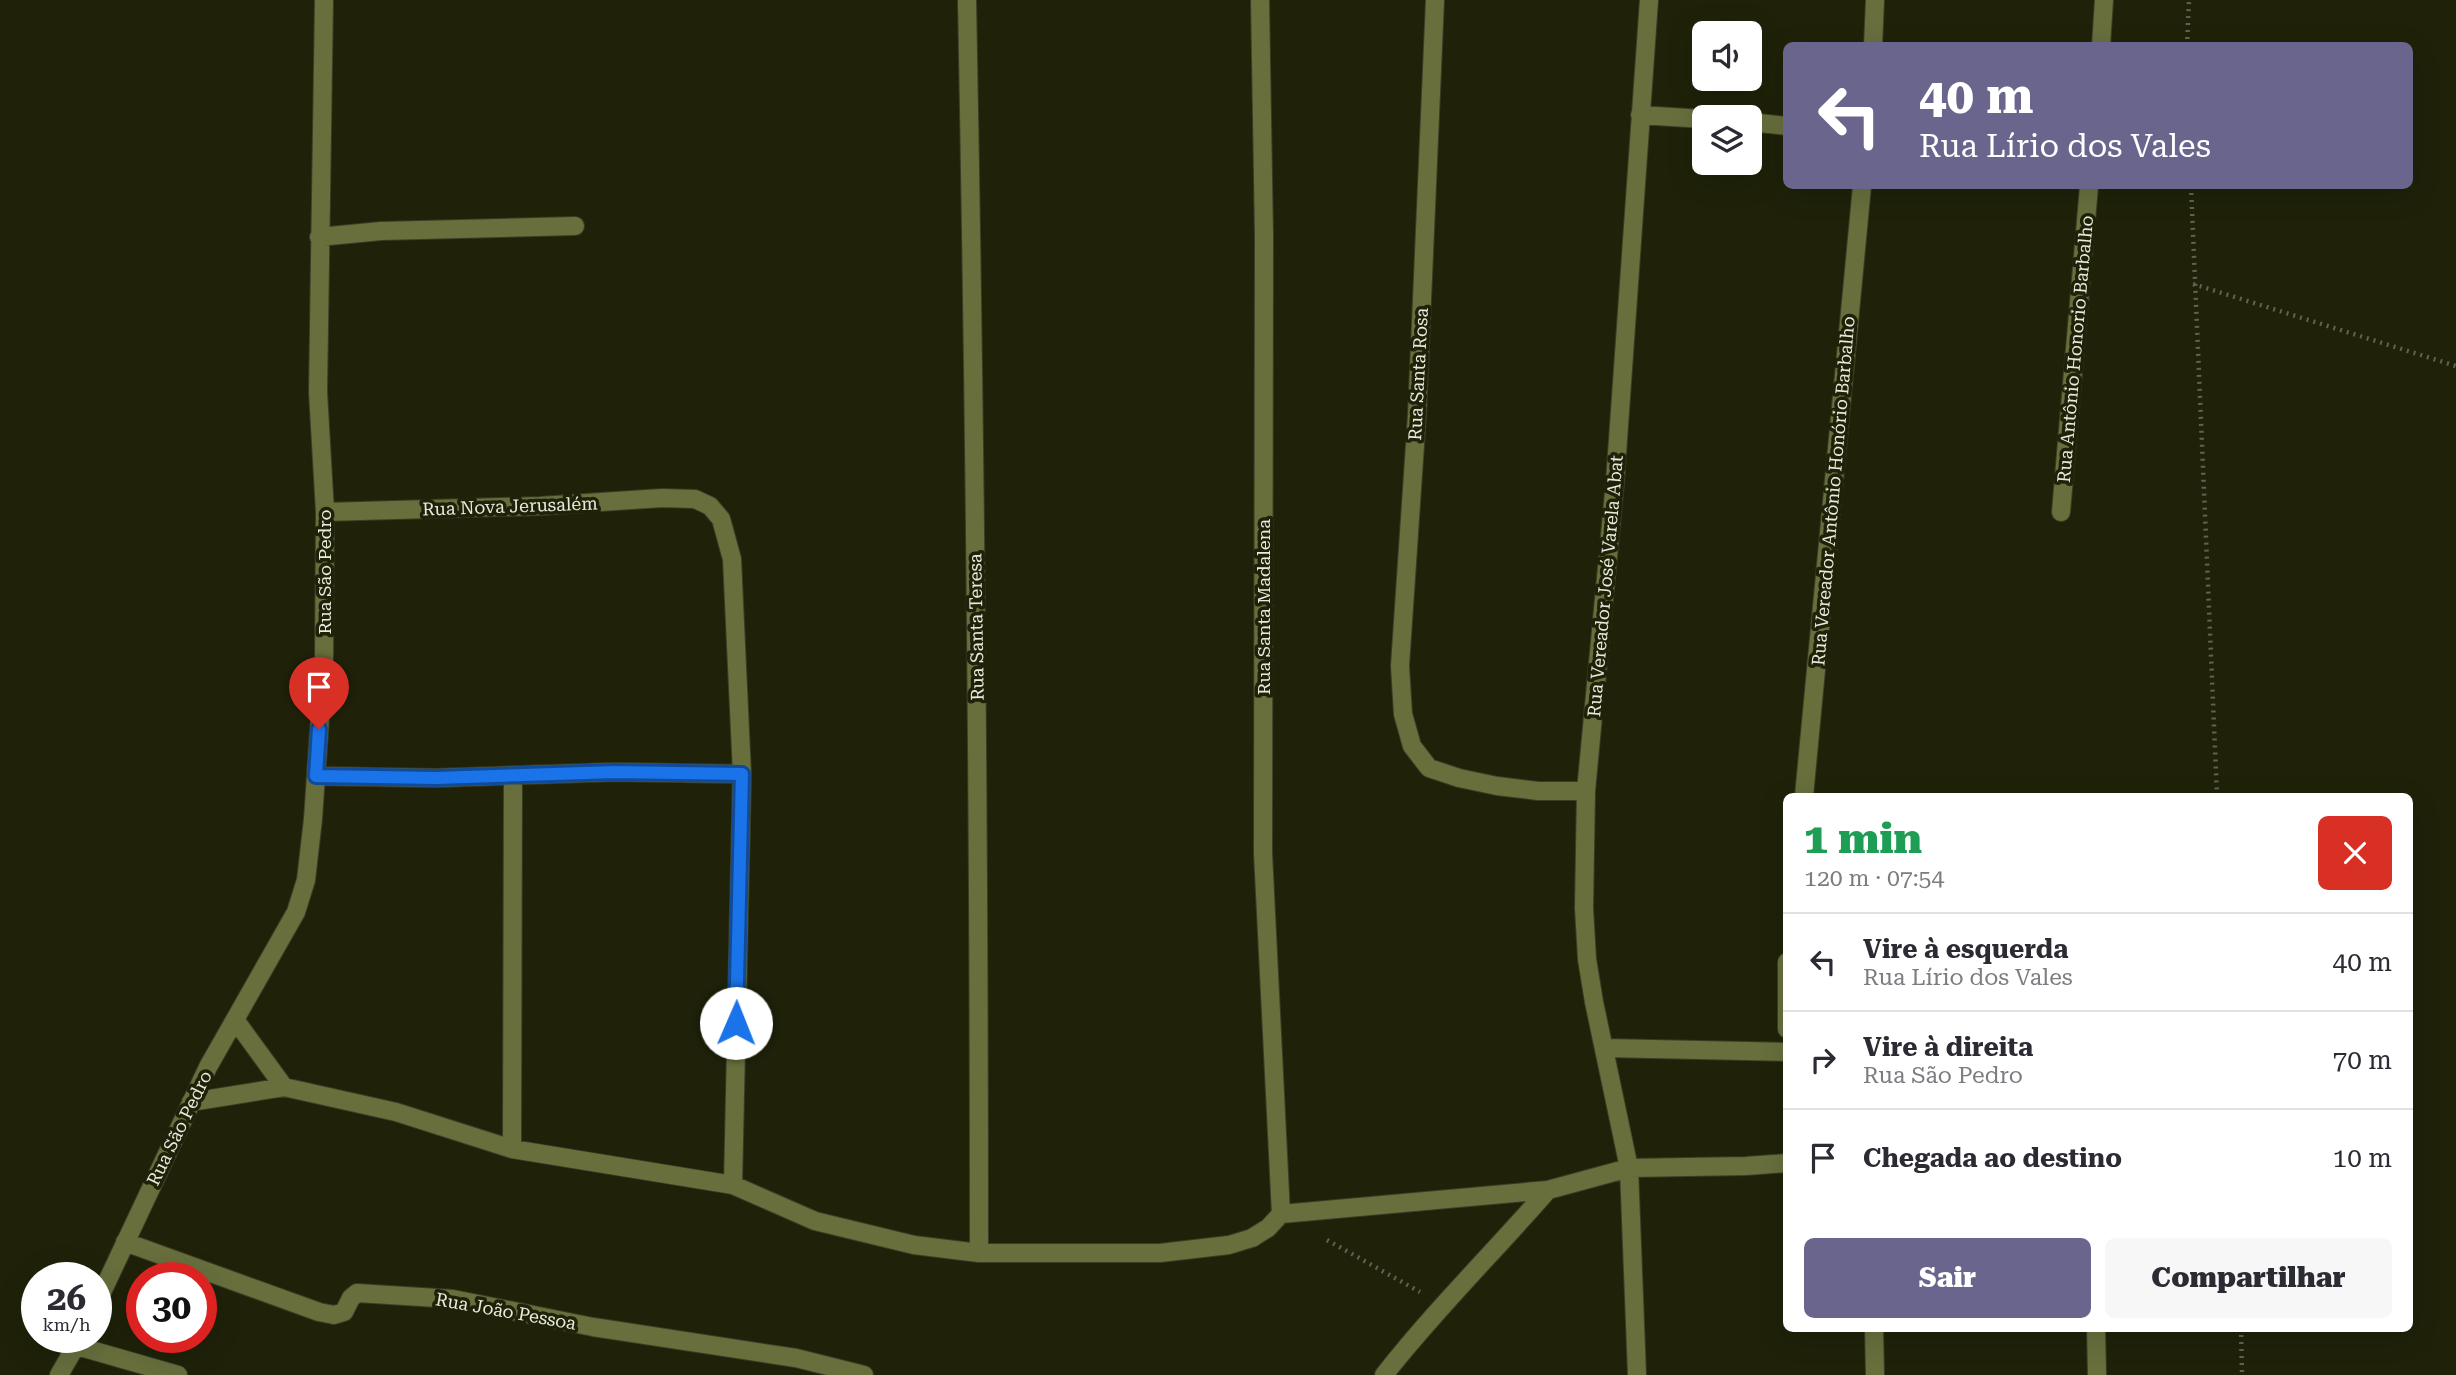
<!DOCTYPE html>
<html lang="pt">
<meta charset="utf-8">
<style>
:root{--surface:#fff;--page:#f7f7f7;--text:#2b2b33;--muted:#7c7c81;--line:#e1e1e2;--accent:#6a658c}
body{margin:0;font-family:"Roboto Serif",serif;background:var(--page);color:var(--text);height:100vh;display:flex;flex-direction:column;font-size:26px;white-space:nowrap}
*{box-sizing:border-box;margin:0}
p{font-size:23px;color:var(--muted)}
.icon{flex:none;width:38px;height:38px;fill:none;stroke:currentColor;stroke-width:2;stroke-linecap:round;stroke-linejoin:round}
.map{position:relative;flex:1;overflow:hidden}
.details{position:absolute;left:1783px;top:793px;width:630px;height:539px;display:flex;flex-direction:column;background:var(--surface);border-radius:10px;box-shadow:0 7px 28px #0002}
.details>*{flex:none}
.hud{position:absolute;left:1783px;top:42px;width:630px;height:147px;border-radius:10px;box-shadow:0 7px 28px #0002;background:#6a658c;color:#fff;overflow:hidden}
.fabs{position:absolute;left:1692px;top:21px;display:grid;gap:14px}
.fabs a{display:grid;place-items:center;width:70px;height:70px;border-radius:10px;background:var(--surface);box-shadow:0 7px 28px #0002;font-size:35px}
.speed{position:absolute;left:21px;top:1262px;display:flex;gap:14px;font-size:35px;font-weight:700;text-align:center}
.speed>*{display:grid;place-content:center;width:91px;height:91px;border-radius:50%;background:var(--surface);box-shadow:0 7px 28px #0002;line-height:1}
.speed small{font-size:18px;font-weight:400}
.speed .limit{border:10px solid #d22;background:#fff;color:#111}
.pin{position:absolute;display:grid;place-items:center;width:60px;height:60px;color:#fff;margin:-72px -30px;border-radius:50% 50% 50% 0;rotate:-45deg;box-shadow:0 0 7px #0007}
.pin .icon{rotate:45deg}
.me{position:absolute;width:77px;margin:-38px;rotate:1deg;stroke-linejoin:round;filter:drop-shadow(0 0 5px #0008)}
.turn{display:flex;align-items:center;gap:24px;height:147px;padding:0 21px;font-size:32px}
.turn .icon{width:91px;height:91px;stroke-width:2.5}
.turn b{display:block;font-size:49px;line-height:60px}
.round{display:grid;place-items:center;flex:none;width:74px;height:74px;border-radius:10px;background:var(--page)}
.head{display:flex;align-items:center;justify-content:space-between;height:119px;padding:0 21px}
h1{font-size:42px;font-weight:800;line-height:52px;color:#1e9e55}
.primary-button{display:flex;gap:14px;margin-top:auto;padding:14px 21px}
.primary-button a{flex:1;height:80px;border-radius:10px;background:var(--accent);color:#fff;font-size:28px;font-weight:800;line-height:80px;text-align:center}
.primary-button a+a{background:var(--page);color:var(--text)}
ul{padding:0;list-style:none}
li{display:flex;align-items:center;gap:21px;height:98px;padding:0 21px;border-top:2px solid var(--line)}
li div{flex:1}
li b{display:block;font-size:26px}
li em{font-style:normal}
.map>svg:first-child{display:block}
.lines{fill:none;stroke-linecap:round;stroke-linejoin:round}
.minor-casing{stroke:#3b3e26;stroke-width:20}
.path{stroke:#60634d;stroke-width:4.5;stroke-dasharray:2 5;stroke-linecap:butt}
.minor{stroke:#686f3d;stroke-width:18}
.route-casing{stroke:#114b97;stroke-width:18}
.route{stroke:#1a73e8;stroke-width:12}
.labels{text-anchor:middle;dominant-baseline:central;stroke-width:7;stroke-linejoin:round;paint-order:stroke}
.street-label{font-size:18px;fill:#e8ebdb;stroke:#1f2209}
</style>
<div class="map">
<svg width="2456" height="1375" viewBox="0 0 2456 1375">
<rect width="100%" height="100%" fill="#1f2209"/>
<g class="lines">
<defs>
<path id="minor" d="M 967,0 C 975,418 979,835 979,1253
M 1260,0 L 1264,236 L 1263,853 L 1281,1214
M 1435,0 L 1417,415 L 1400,666 L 1403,714 L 1412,746 L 1429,768 L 1459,778 L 1497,786 L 1538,791 L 1586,791
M 1873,46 L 1875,0
M 2101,46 L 2104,0
M 1640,115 L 1704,119
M 1750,122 L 1787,126
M 319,237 L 381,231 L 575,226
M 325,512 L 540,506 L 662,498 L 695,499 L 710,506 L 721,519 L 732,559 L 742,774 L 733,1185
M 2061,512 L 2089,186
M 316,776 L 436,778 L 615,772 L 742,774
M 1804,796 L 1862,186
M 1787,962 L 1787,1029
M 236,1021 L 284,1087
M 1605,1048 L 1787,1052
M 191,1102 L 284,1087 L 396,1112 L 512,1149 L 733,1185 L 815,1221 L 914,1245 L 979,1253 L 1160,1253 L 1229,1245 L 1252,1238 L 1268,1228 L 1281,1214 L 1548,1190 L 1629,1168 L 1746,1166 L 1787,1163
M 512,1149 L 513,776
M 125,1242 L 319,1312 L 334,1315 L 344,1312 L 351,1298 L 357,1293 L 453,1299 L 593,1327 L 796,1358 L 864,1375
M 96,1305 L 208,1067 L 296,912 L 306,880 L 313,819 L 324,660 L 325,512 L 318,392 L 324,0
M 1874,1328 L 1875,1375
M 2096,1328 L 2097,1375
M 77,1346 L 178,1375
M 59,1375 L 81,1337
M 1384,1375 C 1435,1310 1494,1252 1548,1190
M 1637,1375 L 1629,1168 L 1594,1002 L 1587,959 L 1584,908 L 1586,791 L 1615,482 L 1649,0"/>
</defs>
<use href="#minor" class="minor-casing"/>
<path class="path" d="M 2187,46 L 2189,0
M 2191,186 L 2217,796
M 2193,284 L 2456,366
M 1327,1240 L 1420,1292
M 2241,1328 L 2242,1375"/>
<use href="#minor" class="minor"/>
</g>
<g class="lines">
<defs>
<path id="route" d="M 319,729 L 316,776 L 436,778 L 615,772 L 742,774 L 736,1023"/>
</defs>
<use href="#route" class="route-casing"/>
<use href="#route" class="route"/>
</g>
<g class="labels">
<g class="street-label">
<text transform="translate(2075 349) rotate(-85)">Rua Antônio Honorio Barbalho</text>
<text transform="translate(1418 374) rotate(-87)">Rua Santa Rosa</text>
<text transform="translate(1833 491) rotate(-85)">Rua Vereador Antônio Honório Barbalho</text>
<text transform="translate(510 506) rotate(-2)">Rua Nova Jerusalém</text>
<text transform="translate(324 572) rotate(-90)">Rua São Pedro</text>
<text transform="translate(1605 586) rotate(-85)">Rua Vereador José Varela Abat</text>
<text transform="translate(1263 607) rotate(-90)">Rua Santa Madalena</text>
<text transform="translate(976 627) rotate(-91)">Rua Santa Teresa</text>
<text transform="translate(179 1128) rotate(-64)">Rua São Pedro</text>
<text transform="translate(506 1311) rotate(10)">Rua João Pessoa</text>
</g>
</g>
</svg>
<div class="fabs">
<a><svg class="icon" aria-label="sound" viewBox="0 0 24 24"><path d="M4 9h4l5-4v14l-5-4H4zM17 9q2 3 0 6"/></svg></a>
<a><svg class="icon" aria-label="layers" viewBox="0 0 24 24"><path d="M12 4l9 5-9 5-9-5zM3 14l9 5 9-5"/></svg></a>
</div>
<div class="speed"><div>26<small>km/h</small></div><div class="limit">30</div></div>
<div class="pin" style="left:319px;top:729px;background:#d93025"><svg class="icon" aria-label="arrive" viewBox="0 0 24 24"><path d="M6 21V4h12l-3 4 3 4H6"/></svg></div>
<svg class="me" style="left:736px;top:1023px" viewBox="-20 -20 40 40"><circle r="19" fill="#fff"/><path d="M0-13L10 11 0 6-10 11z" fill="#1a73e8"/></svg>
<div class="hud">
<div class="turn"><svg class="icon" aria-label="left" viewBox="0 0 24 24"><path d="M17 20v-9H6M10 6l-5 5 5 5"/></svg><div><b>40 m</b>Rua Lírio dos Vales</div></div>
</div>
<section class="details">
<div class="head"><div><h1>1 min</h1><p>120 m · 07:54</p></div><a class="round" style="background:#d93025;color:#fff"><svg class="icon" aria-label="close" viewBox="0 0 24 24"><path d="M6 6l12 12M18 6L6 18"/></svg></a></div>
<ul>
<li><svg class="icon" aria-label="left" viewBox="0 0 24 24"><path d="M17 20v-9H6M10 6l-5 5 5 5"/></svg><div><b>Vire à esquerda</b><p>Rua Lírio dos Vales</p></div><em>40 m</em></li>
<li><svg class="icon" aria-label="right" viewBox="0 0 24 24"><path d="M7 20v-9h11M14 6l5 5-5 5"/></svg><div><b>Vire à direita</b><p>Rua São Pedro</p></div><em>70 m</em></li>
<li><svg class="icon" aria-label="arrive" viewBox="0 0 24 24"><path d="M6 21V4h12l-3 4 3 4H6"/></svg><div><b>Chegada ao destino</b></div><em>10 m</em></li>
</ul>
<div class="primary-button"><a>Sair</a><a>Compartilhar</a></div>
</section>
</div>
